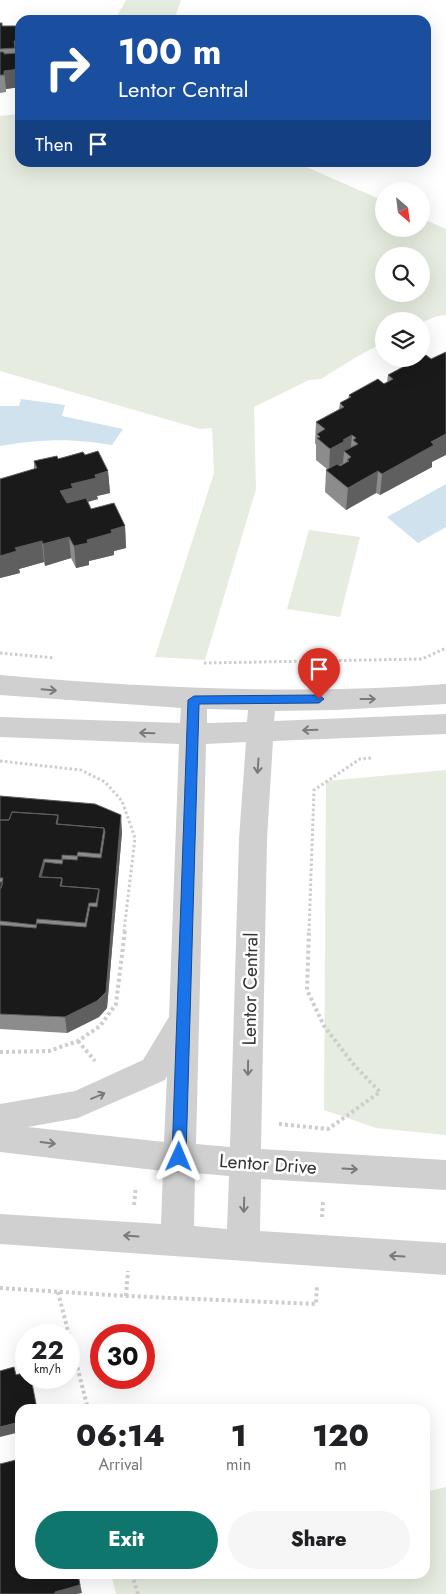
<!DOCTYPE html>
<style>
:root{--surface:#fff;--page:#f6f6f6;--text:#202124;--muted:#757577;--accent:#0f766e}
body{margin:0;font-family:Jost,sans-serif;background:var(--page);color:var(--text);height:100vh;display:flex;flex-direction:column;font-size:19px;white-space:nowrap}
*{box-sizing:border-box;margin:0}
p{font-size:16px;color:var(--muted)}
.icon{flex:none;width:28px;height:28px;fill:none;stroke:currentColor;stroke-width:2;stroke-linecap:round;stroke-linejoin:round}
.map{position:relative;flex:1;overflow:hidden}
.details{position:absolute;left:15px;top:1404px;width:415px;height:175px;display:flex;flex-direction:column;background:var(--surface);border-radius:15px;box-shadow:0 5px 20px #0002}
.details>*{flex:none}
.hud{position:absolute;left:15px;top:15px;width:416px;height:152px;border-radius:15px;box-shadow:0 5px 20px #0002;background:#1a4fa0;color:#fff;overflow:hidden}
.needle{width:32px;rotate:152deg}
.buttons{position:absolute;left:375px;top:182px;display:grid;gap:10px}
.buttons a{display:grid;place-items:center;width:55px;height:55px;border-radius:50%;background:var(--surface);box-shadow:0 5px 20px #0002;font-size:25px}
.speed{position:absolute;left:15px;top:1324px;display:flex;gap:10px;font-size:25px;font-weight:700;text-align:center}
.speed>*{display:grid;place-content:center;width:65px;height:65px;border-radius:50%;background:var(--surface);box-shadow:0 5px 20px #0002;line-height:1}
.speed small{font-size:12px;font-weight:400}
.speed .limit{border:8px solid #d22;background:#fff;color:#111}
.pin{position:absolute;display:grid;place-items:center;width:42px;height:42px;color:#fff;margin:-51px -21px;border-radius:50% 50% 50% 0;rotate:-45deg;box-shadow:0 0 5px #0007}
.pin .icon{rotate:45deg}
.me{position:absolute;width:55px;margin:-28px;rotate:1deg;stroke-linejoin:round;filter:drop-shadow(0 0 4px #0008)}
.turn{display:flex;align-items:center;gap:18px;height:105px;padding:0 20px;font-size:22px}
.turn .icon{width:65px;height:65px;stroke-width:2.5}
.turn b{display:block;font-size:35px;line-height:42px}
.then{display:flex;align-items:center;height:48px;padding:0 20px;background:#0003;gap:10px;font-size:19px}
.eta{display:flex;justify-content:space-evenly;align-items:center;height:85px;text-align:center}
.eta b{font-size:30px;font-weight:800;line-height:35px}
.cta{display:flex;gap:10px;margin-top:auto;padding:10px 20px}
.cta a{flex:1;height:58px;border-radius:30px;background:var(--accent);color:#fff;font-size:20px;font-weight:800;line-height:58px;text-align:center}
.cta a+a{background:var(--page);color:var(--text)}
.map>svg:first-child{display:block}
.green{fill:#e6ecdf;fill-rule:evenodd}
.water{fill:#cfe2ee}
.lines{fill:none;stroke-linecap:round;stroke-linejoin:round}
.path-far1{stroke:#cdcdcd;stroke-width:3;stroke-dasharray:2.5 2.5;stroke-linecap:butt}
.path{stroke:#cdcdcd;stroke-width:4;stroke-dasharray:3 3;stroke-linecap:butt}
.minor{fill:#d0d0d0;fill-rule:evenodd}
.wall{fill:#8c8c8c}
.shaded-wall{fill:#5f5f5f}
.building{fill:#1a1a1a;stroke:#5f5f5f}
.oneway{stroke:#7a7a7a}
.route{fill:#1a73e8;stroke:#114b97}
.labels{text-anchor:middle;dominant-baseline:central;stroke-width:5;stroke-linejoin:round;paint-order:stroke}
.street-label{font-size:19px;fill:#333;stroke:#fff}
</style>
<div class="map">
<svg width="446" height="1594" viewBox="0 0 446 1594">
<rect width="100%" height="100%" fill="#fff"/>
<path class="green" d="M 126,0 L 181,0 L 174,20 L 115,20 Z
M 20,114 L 20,162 L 297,163 L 384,201 L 384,229 L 421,229 L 421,218 L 446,229 L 446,315 L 437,316 L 421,323 L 421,321 L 384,321 L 384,342 L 358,356 L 321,379 L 309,380 L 254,407 L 256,489 L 205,660 L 155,657 L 214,473 L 212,428 L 200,429 L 0,371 L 0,116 ZM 384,256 L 421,256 L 421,294 L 384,294 Z
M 309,530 L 360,537 L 340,617 L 287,609 Z
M 446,770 L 446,1135 L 376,1128 L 324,1110 L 326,781 Z
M 446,1487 L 446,1594 L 116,1594 L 112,1578 L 125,1574 L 425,1574 L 425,1492 Z"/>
<path class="water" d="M 21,399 L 65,405 L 62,416 L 123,429 L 112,445 C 70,438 42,439 0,446 L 0,406 L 19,406 Z
M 446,484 L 446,527 L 418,543 L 387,517 Z"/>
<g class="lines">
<path class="path-far1" d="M 0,653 L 55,658
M 204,663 L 422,659 L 446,648
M 0,761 L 81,770 L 105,782 L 122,801 L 135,838 L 124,931
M 309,931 L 314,790 L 360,759 L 372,758"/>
<path class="path" d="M 78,1041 L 95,1061
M 0,1052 L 49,1051 L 78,1041 L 100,1026 L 116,1004 L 125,930
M 279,1124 L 328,1129 L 380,1092 L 354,1065 L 324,1026 L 307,990 L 309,930
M 134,1205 L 136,1187
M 322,1217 L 323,1201
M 0,1288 L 126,1296 L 316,1304 L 317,1285
M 58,1292 L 88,1409
M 126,1296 L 128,1271
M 132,1574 L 138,1594"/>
<path class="minor" d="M 0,675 C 149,688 297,695 446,684 L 446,704 L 335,710 L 275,711 L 274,721 L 446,714 L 446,734 L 273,741 L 267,839 L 261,1149 L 446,1160 L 446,1190 L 261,1179 L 260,1231 L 446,1243 L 446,1275 L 0,1244 L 0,1214 L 161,1224 L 163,1171 L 0,1152 L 0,1104 L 75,1091 L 143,1060 L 169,1017 L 179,744 L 0,737 L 0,717 L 180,723 L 181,708 L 0,695 ZM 207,709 L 248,710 L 247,722 L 207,723 ZM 246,742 L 239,839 L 230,1147 L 196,1144 L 206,744 ZM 167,1076 L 164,1142 L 28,1127 L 78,1118 L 165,1080 ZM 195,1173 L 229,1176 L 227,1229 L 194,1226 Z"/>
</g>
<path class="wall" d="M 0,23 L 2,26 L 20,26 L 20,87 L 6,89 L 6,92 L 0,93 Z
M 426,355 L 432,462 L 432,467 L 380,495 L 376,493 L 346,510 L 325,492 L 326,470 L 327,469 L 316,460 L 316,445 L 315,443 L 316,422 L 339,409 L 340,403 L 348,399 L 349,395 L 387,382 L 388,375 Z
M 85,455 L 108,471 L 110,493 L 97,496 L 98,499 L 88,502 L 91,509 L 125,526 L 126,548 L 114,551 L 114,555 L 89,561 L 89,565 L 76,568 L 71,558 L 45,566 L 44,562 L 19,569 L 20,573 L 0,578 L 34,469 L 34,461 Z
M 0,796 L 122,832 L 107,1008 L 99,1017 L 67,1033 L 0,1029 Z"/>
<path class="shaded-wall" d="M 20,69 L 20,87 L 6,89 L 4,71 Z
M 446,434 L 446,455 L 432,462 L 432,467 L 380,495 L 382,474 L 431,442 Z
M 352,435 L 350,456 L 344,451 L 343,463 L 329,471 L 330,449 L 343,440 Z
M 108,471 L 110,493 L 97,496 L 98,499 L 75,505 L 63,513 L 60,491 L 71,484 L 95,475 Z
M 378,471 L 376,493 L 346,510 L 348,488 Z
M 125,526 L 126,548 L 114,551 L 114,555 L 89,561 L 89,565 L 76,568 L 74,546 L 87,540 L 111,530 Z
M 69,537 L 71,558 L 45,566 L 43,544 Z
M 42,541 L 44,562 L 19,569 L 20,573 L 0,578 L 0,556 L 15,548 Z
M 121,815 L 122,832 L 107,1008 L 99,1017 L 67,1033 L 65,1017 L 97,1001 Z
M 44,859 L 47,879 L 39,877 Z
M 20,1422 L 20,1432 L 0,1437 L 0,1427 Z
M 78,1574 L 82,1593 L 77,1594 L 55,1594 L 55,1592 Z"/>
<path class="building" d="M 0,23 L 2,23 L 2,26 L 20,26 L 20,41 L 14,41 L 15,48 L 0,49 Z
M 0,52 L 4,52 L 4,54 L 17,53 L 17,55 L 20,55 L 20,69 L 4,71 L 4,75 L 0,75 Z
M 446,352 L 446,434 L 431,442 L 434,445 L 382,474 L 378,471 L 348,488 L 326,470 L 337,464 L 340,466 L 349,461 L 347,460 L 351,457 L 344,451 L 358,444 L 353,440 L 356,438 L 352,435 L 343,440 L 345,441 L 330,449 L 317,438 L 320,437 L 317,434 L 325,429 L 316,422 L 344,407 L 340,403 L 351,397 L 349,395 L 378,379 L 384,384 L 393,379 L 388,375 L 418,359 L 421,359 L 421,357 L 426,355 L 431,359 Z
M 98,451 L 108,471 L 95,475 L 96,478 L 71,484 L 73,488 L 60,491 L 67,503 L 86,498 L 91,509 L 114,503 L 125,526 L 111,530 L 112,533 L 87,540 L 88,543 L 74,546 L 69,537 L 43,544 L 42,541 L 15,548 L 17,551 L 0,556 L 0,479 L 37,468 L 34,461 L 57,456 L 58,459 L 83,452 L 85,455 Z
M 0,796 L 95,804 L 121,815 L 106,992 L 97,1001 L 65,1017 L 0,1014 L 0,925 L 36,928 L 37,923 L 86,927 L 90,906 L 97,907 L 99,892 L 99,889 L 61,886 L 62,882 L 62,878 L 41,877 L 45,862 L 62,864 L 63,859 L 77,860 L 78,856 L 101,858 L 105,832 L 104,828 L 57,824 L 58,819 L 58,815 L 12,812 L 9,820 L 0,820 Z
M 12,812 L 58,815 L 56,824 L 104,828 L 100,854 L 78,852 L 77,856 L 62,855 L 62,860 L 44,859 L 39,877 L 62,878 L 60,886 L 99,889 L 96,903 L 89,903 L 85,923 L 37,919 L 36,925 L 0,921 L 0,888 L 1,888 L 3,878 L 0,878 L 0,820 L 9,820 Z
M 0,882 L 3,882 L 1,888 L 0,888 Z
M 14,1367 L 16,1375 L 26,1372 L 26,1378 L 31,1378 L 37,1409 L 20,1409 L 20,1422 L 0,1427 L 0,1371 Z
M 20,1459 L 20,1574 L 78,1574 L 80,1585 L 55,1592 L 55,1594 L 0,1594 L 0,1464 Z"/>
<defs><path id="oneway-shaft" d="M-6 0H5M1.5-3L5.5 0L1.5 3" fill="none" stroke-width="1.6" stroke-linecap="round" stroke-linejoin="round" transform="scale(1.25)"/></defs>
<g class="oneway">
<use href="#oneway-shaft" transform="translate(49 690) rotate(5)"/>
<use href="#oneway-shaft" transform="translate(368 699)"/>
<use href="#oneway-shaft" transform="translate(310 730) rotate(178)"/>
<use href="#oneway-shaft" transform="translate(147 733) rotate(-178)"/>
<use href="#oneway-shaft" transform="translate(258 766) rotate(94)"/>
<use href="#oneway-shaft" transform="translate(248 1068) rotate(91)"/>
<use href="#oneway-shaft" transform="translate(98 1096) rotate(-23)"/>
<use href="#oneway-shaft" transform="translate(48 1143) rotate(7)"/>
<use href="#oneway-shaft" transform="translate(350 1169) rotate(3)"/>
<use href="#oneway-shaft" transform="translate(244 1205) rotate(92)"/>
<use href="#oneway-shaft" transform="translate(131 1236) rotate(-176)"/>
<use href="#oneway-shaft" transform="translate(397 1256) rotate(-177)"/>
</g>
<path class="route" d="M 319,695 L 324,699 L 319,703 L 199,704 L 186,1157 L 184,1161 L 179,1163 L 174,1161 L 172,1157 L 188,700 L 194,696 Z"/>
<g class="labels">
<g class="street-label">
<text transform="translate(250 989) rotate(-89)">Lentor Central</text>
<text transform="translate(268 1164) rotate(4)">Lentor Drive</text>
</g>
</g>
</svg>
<div class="buttons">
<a><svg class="needle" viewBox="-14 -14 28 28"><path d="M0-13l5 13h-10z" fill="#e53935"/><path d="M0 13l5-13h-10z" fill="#757577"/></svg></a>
<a><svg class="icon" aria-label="search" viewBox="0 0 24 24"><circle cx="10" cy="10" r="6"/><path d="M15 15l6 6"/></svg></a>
<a><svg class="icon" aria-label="layers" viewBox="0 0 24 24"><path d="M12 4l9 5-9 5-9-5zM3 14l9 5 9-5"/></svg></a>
</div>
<div class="speed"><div>22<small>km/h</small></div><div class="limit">30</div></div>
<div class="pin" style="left:319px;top:699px;background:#d93025"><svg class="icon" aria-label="arrive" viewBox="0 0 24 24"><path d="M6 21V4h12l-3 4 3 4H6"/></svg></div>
<svg class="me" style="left:179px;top:1157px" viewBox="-20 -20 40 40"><path d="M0-17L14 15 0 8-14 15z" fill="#1a73e8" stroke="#fff" stroke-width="4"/></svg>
<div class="hud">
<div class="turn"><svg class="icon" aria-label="right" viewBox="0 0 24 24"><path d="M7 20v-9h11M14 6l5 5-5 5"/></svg><div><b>100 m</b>Lentor Central</div></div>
<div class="then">Then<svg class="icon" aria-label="arrive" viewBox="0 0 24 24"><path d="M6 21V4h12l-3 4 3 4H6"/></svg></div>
</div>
<section class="details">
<div class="eta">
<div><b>06:14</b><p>Arrival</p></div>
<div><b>1</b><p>min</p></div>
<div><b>120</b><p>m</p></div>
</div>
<div class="cta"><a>Exit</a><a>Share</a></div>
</section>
</div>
